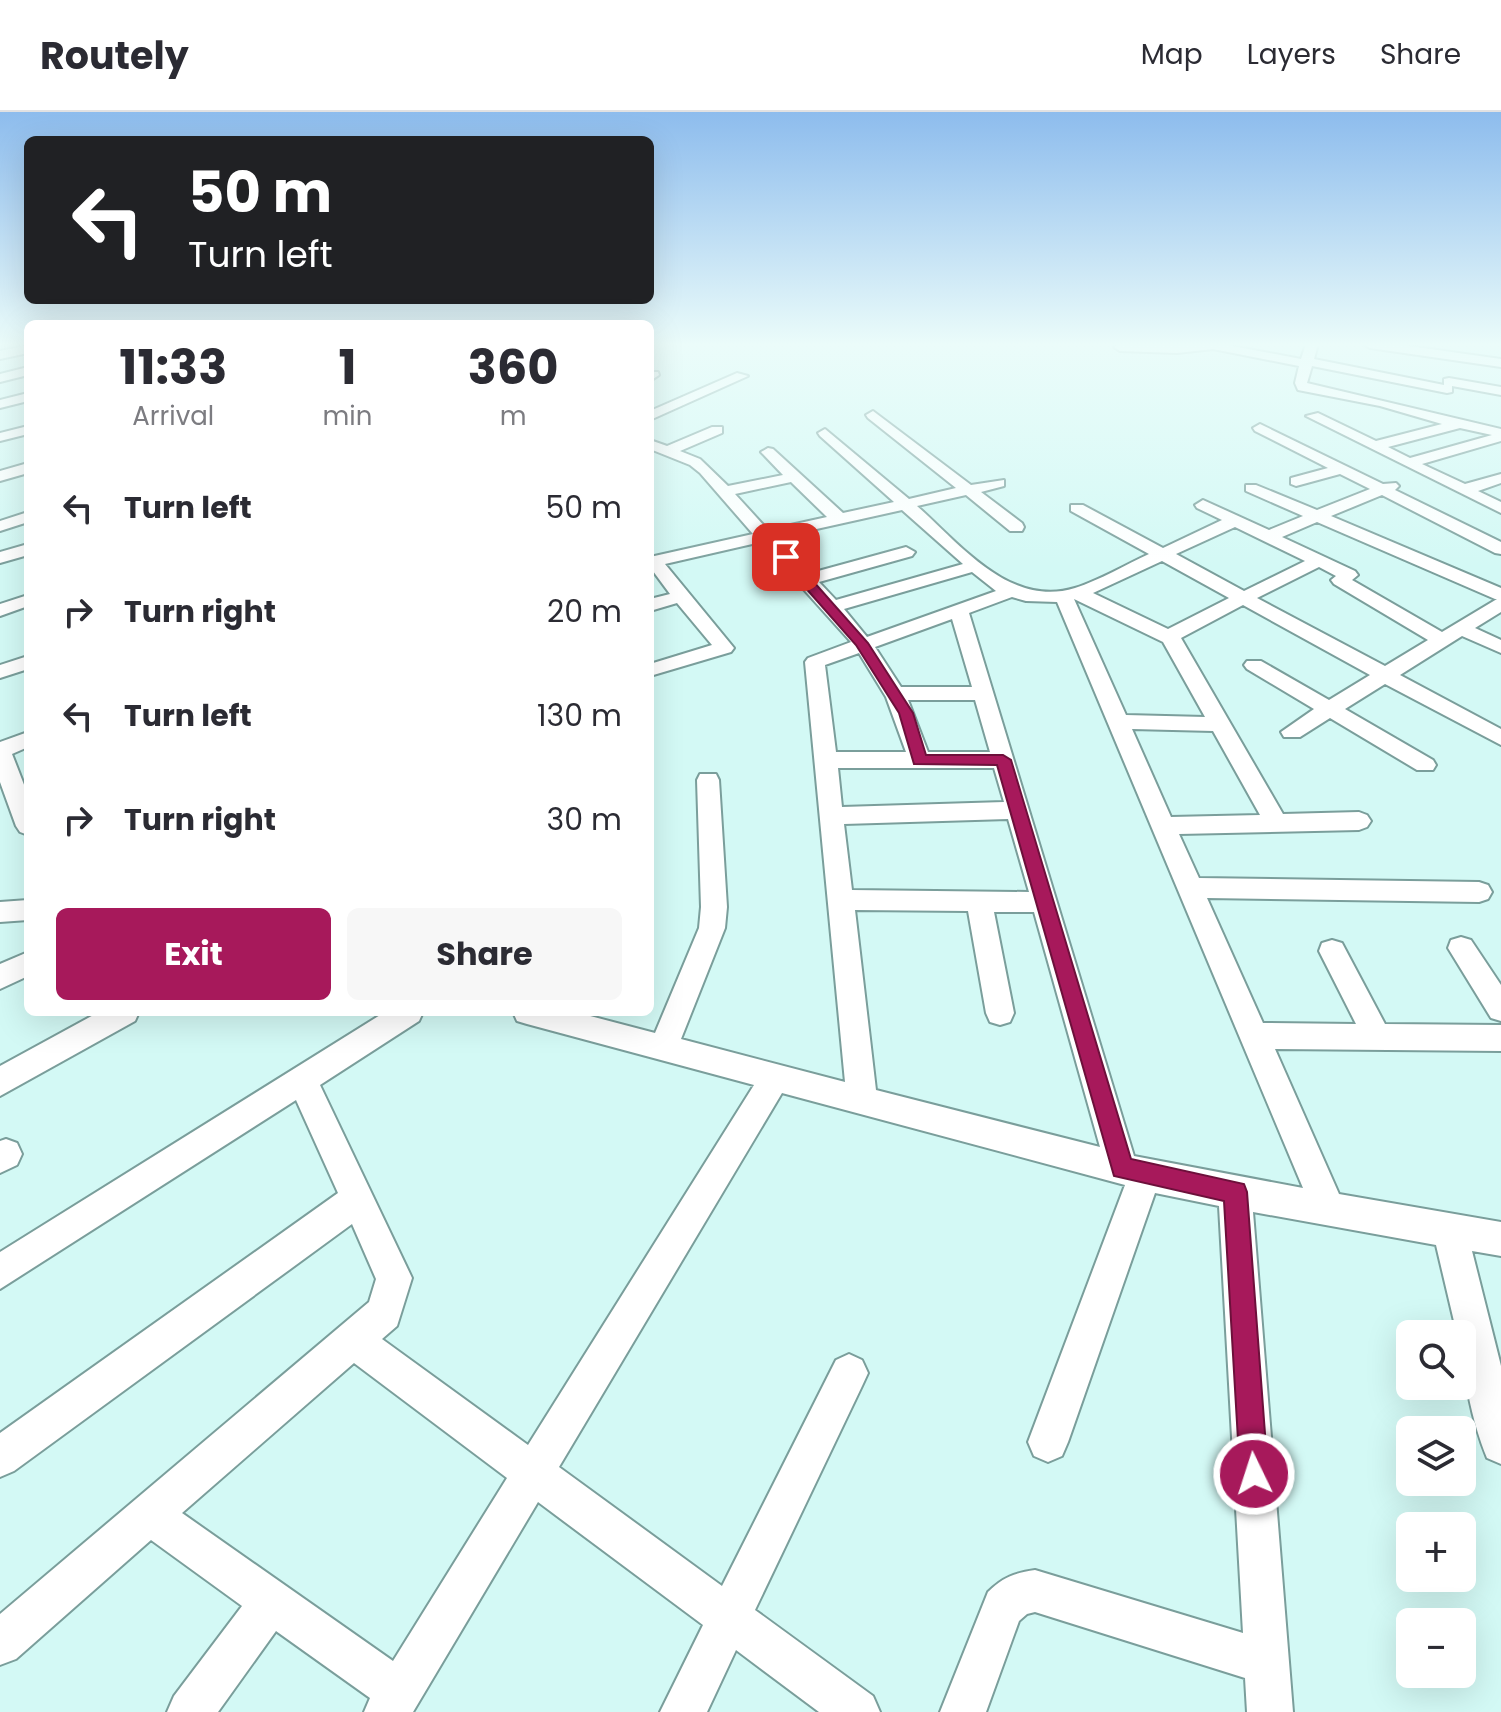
<!DOCTYPE html>
<meta charset="utf-8">
<style>
:root{--surface:#fff;--page:#f7f7f7;--text:#2b2b33;--muted:#7c7c81;--line:#e1e1e2;--accent:#a7195b}
body{margin:0;font-family:Poppins,sans-serif;background:var(--page);color:var(--text);height:100vh;display:flex;flex-direction:column;font-size:30px;white-space:nowrap}
*{box-sizing:border-box;margin:0}
p{font-size:26px;color:var(--muted)}
.icon{flex:none;width:44px;height:44px;fill:none;stroke:currentColor;stroke-width:2;stroke-linecap:round;stroke-linejoin:round}
.map{position:relative;flex:1;overflow:hidden}
.sheet{position:absolute;left:24px;top:208px;width:630px;height:696px;display:flex;flex-direction:column;background:var(--surface);border-radius:12px;box-shadow:0 8px 32px #0002}
.sheet>*{flex:none}
.banner{position:absolute;left:24px;top:24px;width:630px;height:168px;border-radius:12px;box-shadow:0 8px 32px #0002;background:#202124;color:#fff;overflow:hidden}
.tools{position:absolute;left:1396px;top:1208px;display:grid;gap:16px}
.tools a{display:grid;place-items:center;width:80px;height:80px;border-radius:12px;background:var(--surface);box-shadow:0 8px 32px #0002;font-size:40px}
.pin{position:absolute;display:grid;place-items:center;width:68px;height:68px;color:#fff;margin:-34px;border-radius:16px;box-shadow:0 4px 12px #0006}
.me{position:absolute;width:88px;margin:-44px;rotate:356deg;stroke-linejoin:round;filter:drop-shadow(0 0 6px #0008)}
.turn{display:flex;align-items:center;gap:28px;height:168px;padding:0 32px;font-size:36px}
.turn .icon{width:104px;height:104px;stroke-width:2.5}
.turn b{display:block;font-size:56px;line-height:68px}
.eta{display:flex;justify-content:space-evenly;align-items:center;height:136px;text-align:center}
.eta b{font-size:48px;font-weight:700;line-height:56px}
.cta{display:flex;gap:16px;margin-top:auto;padding:16px 32px}
.cta a{flex:1;height:92px;border-radius:12px;background:var(--accent);color:#fff;font-size:32px;font-weight:700;line-height:92px;text-align:center}
.cta a+a{background:var(--page);color:var(--text)}
ul{padding:0;list-style:none}
li{display:flex;align-items:center;gap:24px;height:104px;padding:0 32px}
li div{flex:1}
li b{display:block;font-size:30px}
li em{font-style:normal}
header{display:flex;align-items:center;gap:48px;box-sizing:border-box;height:112px;padding:0 40px;background:var(--surface);border-bottom:2px solid var(--line)}
header strong{font-size:38px}
nav{display:flex;gap:44px;margin-inline-start:auto;font-size:28px}
.map>svg:first-child{display:block}
.lines{fill:none;stroke-linecap:round;stroke-linejoin:round}
.minor-casing{stroke:#7a9e9b;stroke-width:4}
.minor{fill:#fff;fill-rule:evenodd}
.route{fill:#a7195b;stroke:#6d103b;stroke-width:2}
</style>
<header>
<strong>Routely</strong>
<nav><a>Map</a><a>Layers</a><a>Share</a></nav>
</header>
<div class="map">
<svg width="1501" height="1600" viewBox="0 0 1501 1600">
<rect width="100%" height="100%" fill="#d3f9f5"/>
<g class="lines">
<defs>
<path id="minor" d="M 1118,232 L 1222,232 L 1301,247 L 1306,232 L 1318,232 L 1314,247 L 1444,273 L 1444,267 L 1449,266 L 1501,275 L 1501,283 L 1452,274 L 1452,280 L 1447,281 L 1312,254 L 1307,271 L 1501,317 L 1501,329 L 1422,352 L 1465,372 L 1501,362 L 1501,371 L 1478,379 L 1501,390 L 1501,401 L 1306,304 L 1318,301 L 1376,329 L 1442,312 L 1380,294 L 1298,278 L 1295,271 L 1299,254 L 1213,237 L 1177,241 L 1120,239 L 1114,235 ZM 1460,316 L 1492,323 L 1410,346 L 1388,335 Z
M 1364,232 L 1395,232 L 1501,247 L 1501,255 L 1370,236 Z
M 28,233 L 28,241 L 0,247 L 0,239 Z
M 28,255 L 28,263 L 0,270 L 0,262 Z
M 650,260 L 658,260 L 659,263 L 650,269 Z
M 737,261 L 748,264 L 650,308 L 650,299 Z
M 28,281 L 28,289 L 0,296 L 0,288 Z
M 873,299 L 971,373 L 1004,368 L 1004,374 L 981,380 L 1022,411 L 1024,415 L 1022,419 L 1010,419 L 966,383 L 917,394 C 961,433 1010,496 1075,476 C 1100,468 1125,453 1149,442 L 1071,399 L 1071,393 L 1083,393 L 1163,436 L 1222,408 L 1197,396 L 1195,393 L 1203,388 L 1269,418 L 1303,404 L 1246,379 L 1246,373 L 1256,373 L 1317,398 L 1370,377 L 1340,362 L 1296,374 L 1291,372 L 1291,366 L 1328,356 L 1255,319 L 1253,316 L 1260,312 L 1383,372 L 1396,371 L 1399,374 L 1395,378 L 1501,430 L 1501,442 L 1495,441 L 1382,383 L 1331,404 L 1501,476 L 1501,500 L 1475,516 L 1501,528 L 1501,541 L 1462,524 L 1400,563 L 1501,617 L 1501,633 L 1385,572 L 1345,597 L 1433,648 L 1436,653 L 1433,658 L 1417,658 L 1330,606 L 1300,625 L 1284,625 L 1281,620 L 1314,597 L 1247,557 L 1244,553 L 1247,549 L 1261,549 L 1329,588 L 1370,563 L 1243,493 L 1181,526 L 1283,702 L 1359,700 L 1367,703 L 1371,709 L 1367,715 L 1359,718 L 1179,722 L 1199,766 L 1479,770 L 1488,773 L 1492,780 L 1488,787 L 1479,790 L 1207,786 L 1263,911 L 1356,912 L 1319,839 L 1322,831 L 1332,828 L 1342,831 L 1385,912 L 1501,913 L 1501,939 L 1275,937 L 1339,1082 L 1501,1110 L 1501,1144 L 1472,1139 L 1501,1254 L 1501,1352 L 1487,1346 C 1472,1309 1462,1262 1462,1222 L 1457,1222 L 1436,1133 L 1253,1100 L 1293,1600 L 1247,1600 L 1245,1566 L 1035,1500 L 1027,1502 L 1019,1509 L 986,1600 L 940,1600 L 988,1480 C 1003,1465 1015,1461 1035,1458 L 1243,1521 L 1219,1094 L 1155,1081 L 1068,1330 L 1062,1344 L 1048,1350 L 1034,1344 L 1028,1330 L 1125,1073 L 782,981 L 559,1355 L 722,1474 L 836,1248 L 849,1242 L 862,1248 L 868,1261 L 862,1274 L 755,1498 L 873,1584 L 880,1600 L 819,1600 L 736,1538 L 707,1600 L 660,1600 L 703,1513 L 538,1390 L 413,1600 L 364,1600 L 370,1586 L 276,1519 L 218,1600 L 167,1600 L 174,1584 L 242,1494 L 151,1428 L 16,1547 L 0,1553 L 0,1502 L 369,1190 L 376,1167 L 352,1112 L 14,1359 L 0,1365 L 0,1321 L 338,1081 L 296,988 L 0,1177 L 0,1140 L 385,900 L 423,900 L 419,909 L 320,973 L 412,1166 L 397,1214 L 382,1227 L 528,1333 L 754,973 L 527,912 L 517,909 L 513,900 L 575,900 L 655,921 L 699,816 L 701,795 L 697,668 L 700,662 L 716,662 L 719,668 L 727,795 L 725,816 L 681,927 L 845,970 L 805,550 L 808,546 L 851,530 L 761,430 L 665,452 L 734,536 L 731,540 L 650,564 L 650,552 L 712,533 L 677,491 L 650,499 L 650,487 L 670,482 L 650,455 L 650,445 L 753,422 L 700,361 L 690,353 L 650,337 L 650,328 L 667,334 L 712,315 L 722,315 L 722,321 L 680,339 L 700,347 L 728,374 L 783,363 L 761,340 L 768,336 L 773,337 L 843,401 L 894,390 L 820,324 L 818,321 L 825,317 L 909,387 L 956,376 L 868,306 L 866,303 ZM 791,370 L 827,405 L 768,418 L 735,382 ZM 902,398 L 963,452 L 836,488 L 819,470 L 912,444 L 915,440 L 906,435 L 811,461 L 776,426 ZM 1317,410 L 1495,487 L 1497,487 L 1442,520 L 1352,468 L 1358,463 L 1355,459 L 1282,425 ZM 1235,415 L 1305,449 L 1244,479 L 1176,442 ZM 1162,449 L 1229,486 L 1168,517 L 1093,481 ZM 1319,455 L 1336,464 L 1331,468 L 1334,472 L 1428,528 L 1385,554 L 1257,486 ZM 972,460 L 996,479 L 867,525 L 844,497 ZM 1012,485 L 1026,489 L 1057,490 L 1303,1076 L 1134,1044 L 969,501 ZM 1074,487 L 1163,530 L 1205,605 L 1126,603 ZM 952,507 L 972,575 L 901,575 L 875,535 ZM 859,541 L 886,585 L 906,640 L 836,640 L 825,553 ZM 908,588 L 975,588 L 990,640 L 928,640 ZM 1132,617 L 1213,619 L 1260,703 L 1171,705 ZM 838,656 L 994,656 L 1004,690 L 842,695 ZM 1008,707 L 1029,780 L 852,778 L 844,712 ZM 855,798 L 968,799 L 986,901 L 990,910 L 1000,913 L 1010,910 L 1014,901 L 994,800 L 1034,800 L 1100,1035 L 876,978 ZM 354,1251 L 507,1366 L 393,1549 L 182,1401 Z
M 28,314 L 28,322 L 0,329 L 0,321 Z
M 28,351 L 28,361 L 0,369 L 0,359 Z
M 28,400 L 28,410 L 0,419 L 0,409 Z
M 28,432 L 28,443 L 0,451 L 0,440 Z
M 28,483 L 28,494 L 0,504 L 0,492 Z
M 28,544 L 28,557 L 0,566 L 0,553 Z
M 28,620 L 28,635 L 12,642 L 28,683 L 28,723 L 20,720 L 16,714 L 0,670 L 0,630 Z
M 28,788 L 28,808 L 0,810 L 0,790 Z
M 1461,825 L 1471,828 L 1501,873 L 1501,909 L 1491,906 L 1448,836 L 1451,828 Z
M 28,840 L 28,864 L 0,877 L 0,852 Z
M 99,900 L 139,900 L 135,909 L 0,984 L 0,954 Z
M 6,1027 L 17,1031 L 22,1042 L 17,1053 L 0,1061 L 0,1029 Z"/>
</defs>
<use href="#minor" class="minor-casing"/>
<use href="#minor" class="minor"/>
</g>
<linearGradient id="sky" x2="0" y2="1"><stop stop-color="#8dbced"/><stop offset="0.51" stop-color="#ebfcfa"/><stop offset="1" stop-color="#ebfcfa" stop-opacity="0"/></linearGradient>
<rect width="1501" height="456" fill="url(#sky)"/>
<path class="route" d="M 781,443 L 790,443 L 868,531 L 913,601 L 926,643 L 1003,643 L 1011,648 L 1131,1047 L 1244,1072 L 1247,1080 L 1268,1362 L 1264,1372 L 1254,1376 L 1244,1372 L 1240,1362 L 1224,1089 L 1114,1064 L 997,653 L 914,652 L 899,601 L 856,533 L 781,448 Z"/>
</svg>
<div class="tools">
<a><svg class="icon" aria-label="search" viewBox="0 0 24 24"><circle cx="10" cy="10" r="6"/><path d="M15 15l6 6"/></svg></a>
<a><svg class="icon" aria-label="layers" viewBox="0 0 24 24"><path d="M12 4l9 5-9 5-9-5zM3 14l9 5 9-5"/></svg></a>
<a>+</a>
<a>−</a>
</div>
<div class="pin" style="left:786px;top:445px;background:#d93025"><svg class="icon" aria-label="arrive" viewBox="0 0 24 24"><path d="M6 21V4h12l-3 4 3 4H6"/></svg></div>
<svg class="me" style="left:1254px;top:1362px" viewBox="-20 -20 40 40"><circle r="17" fill="#a7195b" stroke="#fff" stroke-width="3"/><path d="M0-11L8 9 0 5-8 9z" fill="#fff"/></svg>
<div class="banner">
<div class="turn"><svg class="icon" aria-label="left" viewBox="0 0 24 24"><path d="M17 20v-9H6M10 6l-5 5 5 5"/></svg><div><b>50 m</b>Turn left</div></div>
</div>
<section class="sheet">
<div class="eta">
<div><b>11:33</b><p>Arrival</p></div>
<div><b>1</b><p>min</p></div>
<div><b>360</b><p>m</p></div>
</div>
<ul>
<li><svg class="icon" aria-label="left" viewBox="0 0 24 24"><path d="M17 20v-9H6M10 6l-5 5 5 5"/></svg><div><b>Turn left</b></div><em>50 m</em></li>
<li><svg class="icon" aria-label="right" viewBox="0 0 24 24"><path d="M7 20v-9h11M14 6l5 5-5 5"/></svg><div><b>Turn right</b></div><em>20 m</em></li>
<li><svg class="icon" aria-label="left" viewBox="0 0 24 24"><path d="M17 20v-9H6M10 6l-5 5 5 5"/></svg><div><b>Turn left</b></div><em>130 m</em></li>
<li><svg class="icon" aria-label="right" viewBox="0 0 24 24"><path d="M7 20v-9h11M14 6l5 5-5 5"/></svg><div><b>Turn right</b></div><em>30 m</em></li>
</ul>
<div class="cta"><a>Exit</a><a>Share</a></div>
</section>
</div>
